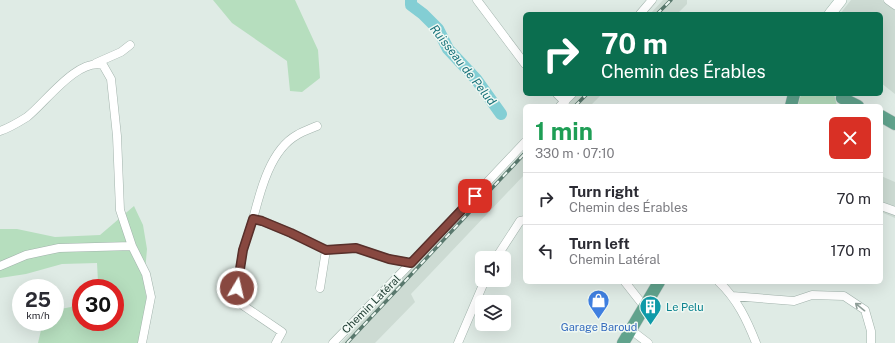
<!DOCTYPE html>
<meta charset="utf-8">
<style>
:root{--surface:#fff;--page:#f7f7f7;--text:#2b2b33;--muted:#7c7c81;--line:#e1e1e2}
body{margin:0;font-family:"Public Sans",sans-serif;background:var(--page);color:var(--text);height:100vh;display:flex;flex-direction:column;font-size:15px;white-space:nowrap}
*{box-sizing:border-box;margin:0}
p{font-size:13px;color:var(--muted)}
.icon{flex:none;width:22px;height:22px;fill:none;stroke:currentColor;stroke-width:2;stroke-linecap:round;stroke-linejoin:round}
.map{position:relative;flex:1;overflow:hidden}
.drawer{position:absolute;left:523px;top:104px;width:360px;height:180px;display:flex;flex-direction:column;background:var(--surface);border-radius:6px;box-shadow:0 4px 16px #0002}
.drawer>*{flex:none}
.guide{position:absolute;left:523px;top:12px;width:360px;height:84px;border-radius:6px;box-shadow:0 4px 16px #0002;background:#0b6e4f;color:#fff;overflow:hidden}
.buttons{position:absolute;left:475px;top:251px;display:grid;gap:8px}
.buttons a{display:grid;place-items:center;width:36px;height:36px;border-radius:6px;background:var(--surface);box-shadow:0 4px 16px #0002;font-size:20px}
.speed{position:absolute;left:12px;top:279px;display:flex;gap:8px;font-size:20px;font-weight:700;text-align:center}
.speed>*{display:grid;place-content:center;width:52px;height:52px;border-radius:50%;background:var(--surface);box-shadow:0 4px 16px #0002;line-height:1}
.speed small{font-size:10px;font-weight:400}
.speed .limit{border:6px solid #d22;background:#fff;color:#111}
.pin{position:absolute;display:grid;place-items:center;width:34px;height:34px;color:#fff;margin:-17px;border-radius:8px;box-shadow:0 2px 6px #0006}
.me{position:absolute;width:44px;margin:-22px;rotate:9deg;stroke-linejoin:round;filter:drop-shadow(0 0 3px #0008)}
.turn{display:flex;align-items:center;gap:14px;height:84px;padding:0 12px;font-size:18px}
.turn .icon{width:52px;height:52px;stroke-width:2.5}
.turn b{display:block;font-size:28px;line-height:34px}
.round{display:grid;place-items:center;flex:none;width:42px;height:42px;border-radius:6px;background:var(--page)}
.headline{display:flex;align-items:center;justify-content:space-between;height:68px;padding:0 12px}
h1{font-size:24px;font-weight:700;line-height:30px;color:#1e9e55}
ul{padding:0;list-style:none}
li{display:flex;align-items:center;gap:12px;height:52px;padding:0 12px;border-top:1px solid var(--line)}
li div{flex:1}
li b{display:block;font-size:15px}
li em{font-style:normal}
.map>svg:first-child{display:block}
.built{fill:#cddbd3}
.green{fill:#b6debe}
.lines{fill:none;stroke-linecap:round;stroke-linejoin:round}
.river{stroke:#83ced4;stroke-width:12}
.street-casing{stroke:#a2b3ac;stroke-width:9}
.secondary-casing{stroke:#9db7ac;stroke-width:12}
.primary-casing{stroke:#c0c8c6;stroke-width:13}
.street{stroke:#fff;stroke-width:8}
.secondary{stroke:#fff;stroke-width:11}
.primary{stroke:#61a38d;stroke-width:12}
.rail-casing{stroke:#59786d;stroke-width:3.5}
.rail{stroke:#eff8f3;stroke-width:2;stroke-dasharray:6;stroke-linecap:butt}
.oneway{stroke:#8f9e98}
.route-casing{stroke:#582f2a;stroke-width:10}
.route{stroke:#884840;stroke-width:7}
.labels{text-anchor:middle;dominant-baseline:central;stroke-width:3;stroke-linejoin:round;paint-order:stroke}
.street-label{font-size:11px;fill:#1f3c32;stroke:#eff8f3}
.culture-label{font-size:11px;fill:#0d838f;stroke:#eff8f3;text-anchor:start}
.shop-label{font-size:11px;fill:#366cbe;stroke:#eff8f3}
.water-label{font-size:12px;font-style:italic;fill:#17727a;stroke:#eff8f3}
</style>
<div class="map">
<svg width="895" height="343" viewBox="0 0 895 343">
<rect width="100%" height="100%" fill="#dfebe5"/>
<path class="built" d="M 663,0 L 687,0 L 687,4 L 677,14 L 650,14 Z
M 851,0 L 882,0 L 895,10 L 895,94 L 881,83 L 881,14 L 840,14 Z
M 578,94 L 602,94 L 590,106 L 567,106 Z
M 525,150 L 525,174 L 411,294 L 415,302 L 375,343 L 341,343 Z
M 881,176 L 895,182 L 895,218 L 881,212 Z"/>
<path class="green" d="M 213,0 L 295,0 L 318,50 L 320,78 L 302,92 L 290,91 L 287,61 L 232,23 Z
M 801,94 L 834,94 L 837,106 L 798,106 Z
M 134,206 L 143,225 L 147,249 L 144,283 L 147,302 L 141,343 L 38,343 L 41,330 L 38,322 L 55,322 L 55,310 L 71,307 L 81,298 L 81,322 L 115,322 L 115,288 L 92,288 L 98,282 L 97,263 L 62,264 L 26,274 L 0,278 L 0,229 L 17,229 L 55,237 L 100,235 Z"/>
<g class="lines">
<path class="river" d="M 411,0 L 411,5 L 423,14 L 438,29 L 448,49 L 476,79 L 501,114"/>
<defs>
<path id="street" d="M 477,0 L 525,64
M 888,0 L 895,5
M 640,14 L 652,0
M 96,63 L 121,52 L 130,45
M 557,94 L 565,102
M 560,106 L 572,94
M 0,131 C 9,128 19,122 27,117 C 46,102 77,58 103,65 L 111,79 L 117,136 L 120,210 L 132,246 L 146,274 L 151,297 L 142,343
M 881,206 L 895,211
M 253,219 C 260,192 270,150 297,135 C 303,131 310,129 317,126
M 496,258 L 520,221 L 525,220
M 0,266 L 26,255 L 59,248 L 132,246
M 625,282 L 647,310
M 719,282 C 737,299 747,320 756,343
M 320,288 L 326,250
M 732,296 L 794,301 L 812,295 L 844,296 L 865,310 L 871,331 L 871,343
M 631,330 L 648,343
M 276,343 L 282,332 L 235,300 L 243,250 L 253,219 L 262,221 L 291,233 L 326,250 L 356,248 L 389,259 L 411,263
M 333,343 L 411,263 L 525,142
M 458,343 L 485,280"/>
<path id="secondary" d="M 830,14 L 841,0"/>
<path id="primary" d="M 842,98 L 858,106
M 791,106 L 794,94
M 881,116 L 895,124
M 623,343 L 659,282"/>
</defs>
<use href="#street" class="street-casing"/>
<use href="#secondary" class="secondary-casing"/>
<use href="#primary" class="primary-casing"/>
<use href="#street" class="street"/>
<use href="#secondary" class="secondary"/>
<use href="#primary" class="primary"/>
<defs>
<path id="rail" d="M 657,14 L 671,0
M 575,106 L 587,94
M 347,343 L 525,153"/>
</defs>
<use href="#rail" class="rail-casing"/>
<use href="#rail" class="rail"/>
</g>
<defs><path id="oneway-shaft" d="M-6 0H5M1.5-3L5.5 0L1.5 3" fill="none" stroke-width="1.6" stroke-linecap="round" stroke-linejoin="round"/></defs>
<use class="oneway" href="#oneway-shaft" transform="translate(860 307) rotate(-141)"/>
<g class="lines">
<defs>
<path id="route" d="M 237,288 L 243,250 L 253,219 L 262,221 L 291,233 L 326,250 L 356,248 L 389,259 L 411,263 L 475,196"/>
</defs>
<use href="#route" class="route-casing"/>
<use href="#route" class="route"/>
</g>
<defs>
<symbol id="shop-pin" viewBox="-11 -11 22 30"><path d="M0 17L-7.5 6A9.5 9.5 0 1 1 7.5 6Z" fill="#3f7fe0" stroke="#eff8f3"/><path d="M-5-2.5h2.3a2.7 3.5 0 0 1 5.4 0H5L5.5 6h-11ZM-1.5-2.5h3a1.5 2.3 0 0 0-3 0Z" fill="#fff"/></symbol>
<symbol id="building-pin" viewBox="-11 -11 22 30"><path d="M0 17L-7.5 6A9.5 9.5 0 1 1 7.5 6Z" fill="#0f9aa8" stroke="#eff8f3"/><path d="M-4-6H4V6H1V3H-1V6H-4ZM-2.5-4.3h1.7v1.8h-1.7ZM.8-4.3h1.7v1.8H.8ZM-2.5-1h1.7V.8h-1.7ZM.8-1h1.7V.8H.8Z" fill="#fff"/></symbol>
</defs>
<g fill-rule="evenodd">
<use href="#shop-pin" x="586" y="288" width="25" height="34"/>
<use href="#building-pin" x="638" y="294" width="25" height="34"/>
</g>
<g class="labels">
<g class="street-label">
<text transform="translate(371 304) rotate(-45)">Chemin Latéral</text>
</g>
<g class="culture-label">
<text x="666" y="307">Le Pelu</text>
</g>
<g class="shop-label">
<text x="599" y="327">Garage Baroud</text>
</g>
<g class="water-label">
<text transform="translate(463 65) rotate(52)">Ruisseau de Pelud</text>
</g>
</g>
</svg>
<div class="buttons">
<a><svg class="icon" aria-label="sound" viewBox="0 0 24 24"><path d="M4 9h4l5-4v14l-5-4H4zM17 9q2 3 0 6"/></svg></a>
<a><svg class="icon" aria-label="layers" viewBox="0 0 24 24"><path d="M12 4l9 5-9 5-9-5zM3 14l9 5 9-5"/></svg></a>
</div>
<div class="speed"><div>25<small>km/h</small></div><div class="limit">30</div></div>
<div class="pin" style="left:475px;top:196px;background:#d93025"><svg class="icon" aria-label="arrive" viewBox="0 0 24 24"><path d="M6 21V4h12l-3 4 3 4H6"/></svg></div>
<svg class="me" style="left:237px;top:288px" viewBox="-20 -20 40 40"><circle r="17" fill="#884840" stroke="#fff" stroke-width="3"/><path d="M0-11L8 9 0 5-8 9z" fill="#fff"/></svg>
<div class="guide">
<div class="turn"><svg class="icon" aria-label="right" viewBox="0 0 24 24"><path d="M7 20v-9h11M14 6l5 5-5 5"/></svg><div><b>70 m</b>Chemin des Érables</div></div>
</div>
<section class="drawer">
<div class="headline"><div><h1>1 min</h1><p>330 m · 07:10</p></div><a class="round" style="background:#d93025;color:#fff"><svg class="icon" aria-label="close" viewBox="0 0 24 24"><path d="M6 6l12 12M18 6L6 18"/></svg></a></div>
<ul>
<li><svg class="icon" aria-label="right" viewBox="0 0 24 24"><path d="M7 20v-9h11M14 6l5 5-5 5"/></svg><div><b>Turn right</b><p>Chemin des Érables</p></div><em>70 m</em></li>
<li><svg class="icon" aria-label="left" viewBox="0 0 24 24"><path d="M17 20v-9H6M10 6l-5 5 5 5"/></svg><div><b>Turn left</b><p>Chemin Latéral</p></div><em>170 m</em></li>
</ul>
</section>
</div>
